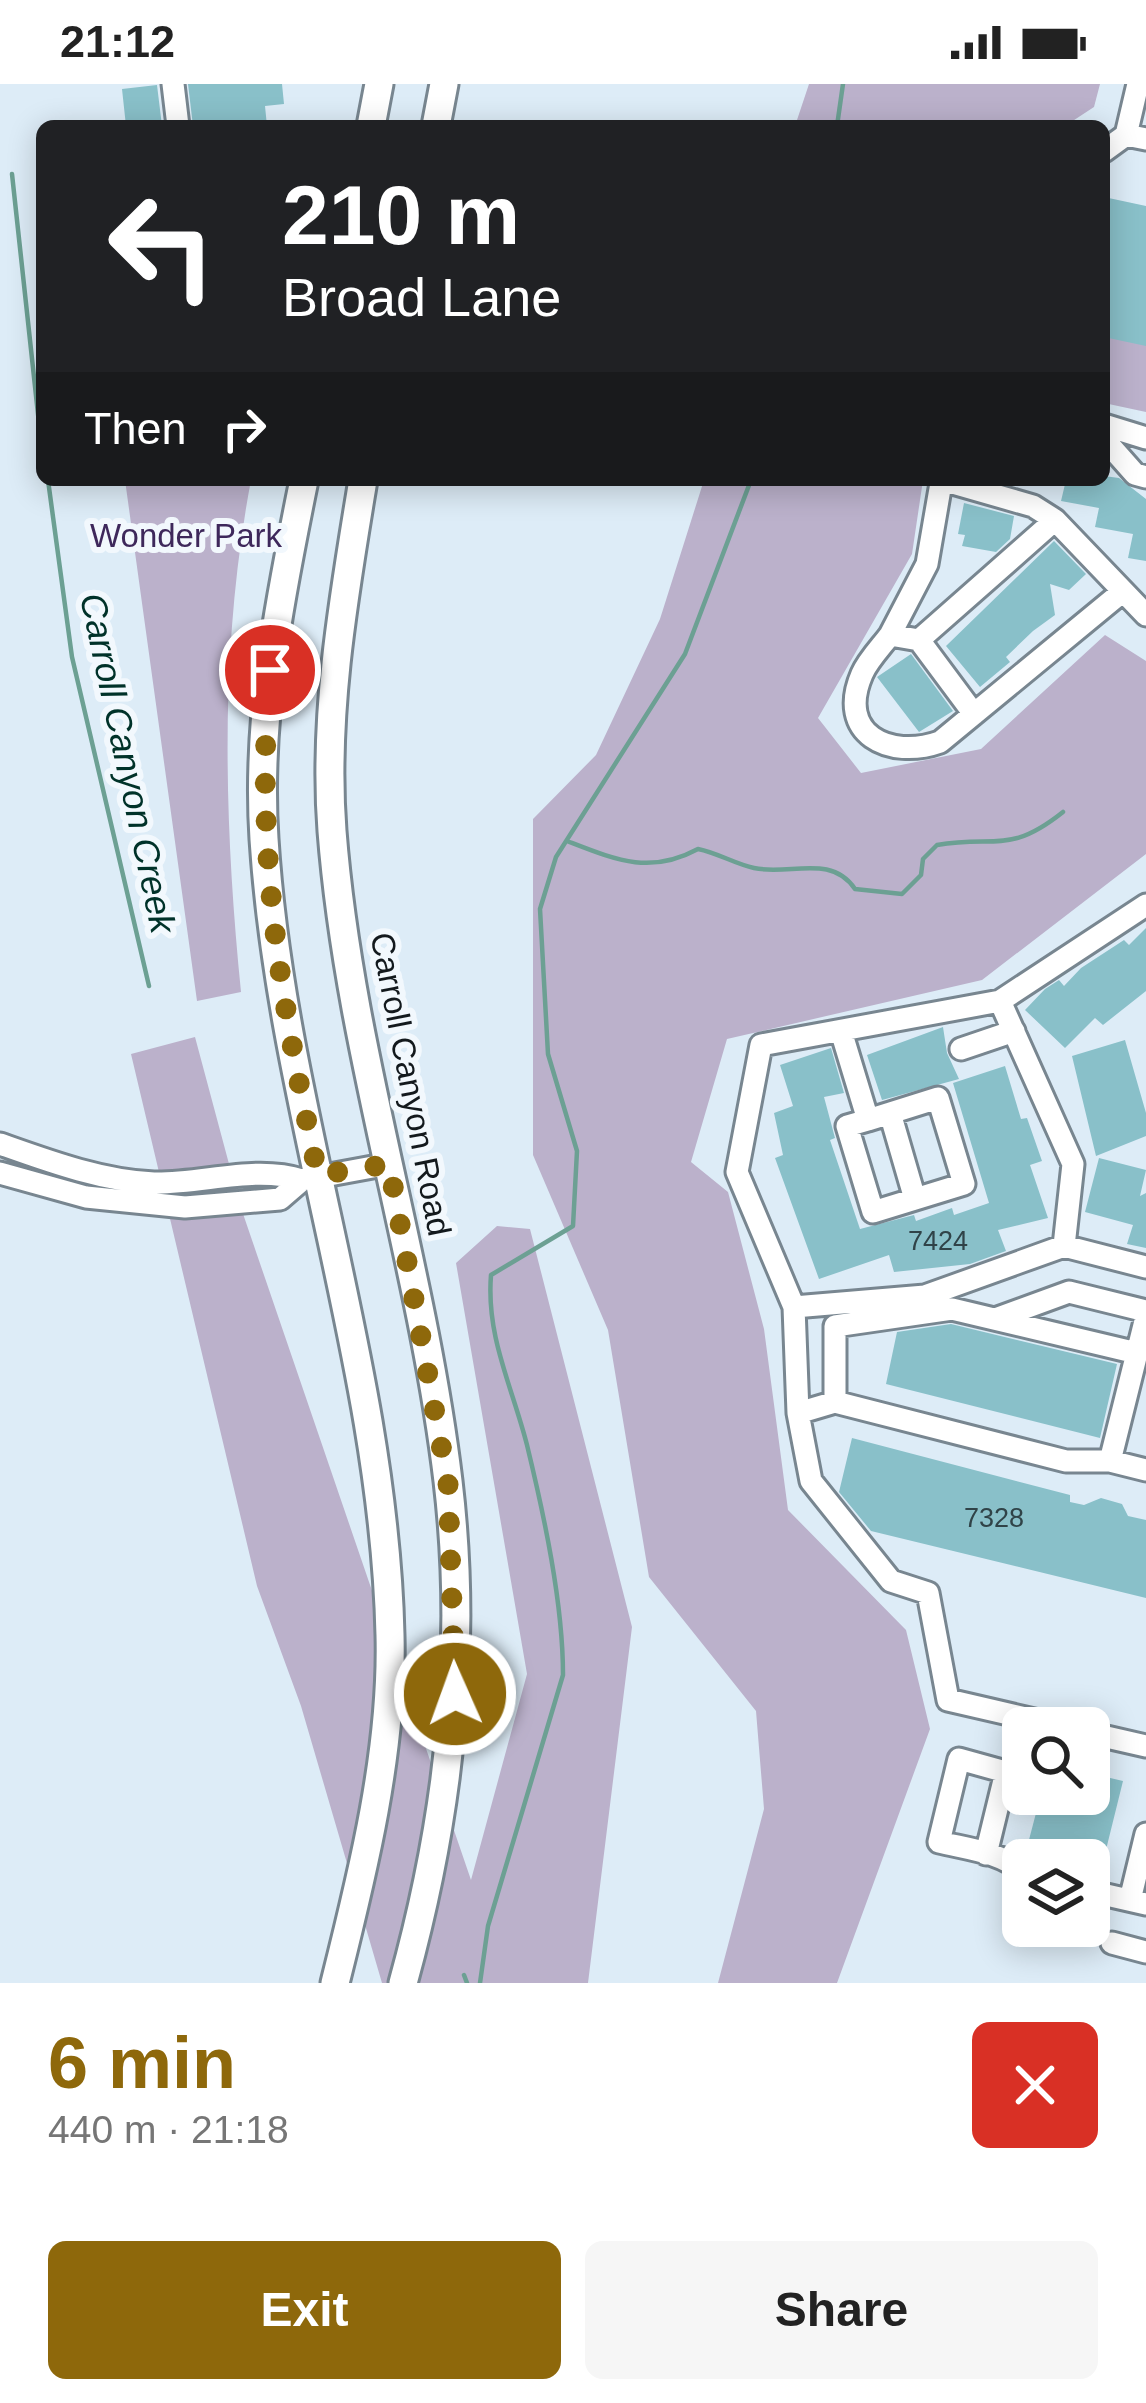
<!DOCTYPE html>
<meta charset="utf-8">
<style>
:root{--surface:#fff;--page:#f6f6f6;--text:#222;--muted:#767676;--accent:#8e680b}
body{margin:0;font-family:Helvetica,sans-serif;background:var(--page);color:var(--text);height:100vh;display:flex;flex-direction:column;font-size:45px;white-space:nowrap}
*{box-sizing:border-box;margin:0}
p{font-size:39px;color:var(--muted)}
.icon{flex:none;width:66px;height:66px;fill:none;stroke:currentColor;stroke-width:2;stroke-linecap:round;stroke-linejoin:round}
.map{position:relative;height:1899px;overflow:hidden}
.panel{display:flex;flex-direction:column;background:var(--surface);flex:1}
.panel>*{flex:none}
.guide{position:absolute;left:36px;top:36px;width:1074px;height:366px;border-radius:18px;box-shadow:0 6px 30px #0003;background:#202124;color:#fff;overflow:hidden}
.buttons{position:absolute;left:1002px;top:1623px;display:grid;gap:24px}
.buttons a{display:grid;place-items:center;width:108px;height:108px;border-radius:18px;background:var(--surface);box-shadow:0 6px 30px #0003;font-size:60px}
.pin{position:absolute;display:grid;place-items:center;width:102px;height:102px;color:#fff;margin:-51px;border:6px solid #fff;border-radius:50%;box-shadow:0 3px 12px #0007}
.me{position:absolute;width:132px;margin:-66px;rotate:358deg;stroke-linejoin:round;filter:drop-shadow(0 0 9px #0008)}
.turn{display:flex;align-items:center;gap:42px;height:252px;padding:0 48px;font-size:54px}
.turn .icon{width:156px;height:156px;stroke-width:2.5}
.turn b{display:block;font-size:84px;line-height:102px}
.then{display:flex;align-items:center;height:114px;padding:0 48px;background:#0003;gap:24px;font-size:45px}
.round{display:grid;place-items:center;flex:none;width:126px;height:126px;border-radius:18px;background:var(--page)}
.head{display:flex;align-items:center;justify-content:space-between;height:204px;padding:0 48px}
h1{font-size:72px;font-weight:700;line-height:90px;color:var(--accent)}
.action{display:flex;gap:24px;margin-top:auto;padding:24px 48px}
.action a{flex:1;height:138px;border-radius:18px;background:var(--accent);color:#fff;font-size:48px;font-weight:700;line-height:138px;text-align:center}
.action a+a{background:var(--page);color:var(--text)}
.status{display:flex;justify-content:space-between;align-items:center;height:84px;padding:0 60px;background:var(--surface);direction:ltr}
.status svg{height:33px;fill:currentColor}
.map>svg:first-child{display:block}
.green{fill:#bbb1cb}
.lines{fill:none;stroke-linecap:round;stroke-linejoin:round}
.stream{stroke:#6ca093;stroke-width:4.5}
.building{fill:#89c0c9}
.minor-casing{stroke:#788690;stroke-width:27}
.major-casing{stroke:#788690;stroke-width:33}
.minor{stroke:#fff;stroke-width:21}
.major{stroke:#fff;stroke-width:27}
.route{stroke:#8e680b;stroke-width:21;stroke-dasharray:0 37.8}
.labels{text-anchor:middle;dominant-baseline:central;stroke-width:12;stroke-linejoin:round;paint-order:stroke}
.number-label{font-size:27px;fill:#304348}
.park-label{font-size:33px;fill:#3e285b;stroke:#f2f8fd}
.street-label{font-size:33px;fill:#13191d;stroke:#f2f8fd}
.water-label{font-size:36px;font-style:italic;fill:#003229;stroke:#f2f8fd}
</style>
<div class="status"><b>21:12</b><svg viewBox="0 0 49 12"><path d="M0 12V9h3v3zM5 12V6h3v6zM10 12V3h3v9zM15 12V0h3v12zM26 1h20v11H26zM47 4h2v5h-2z"/></svg></div>
<div class="map">
<svg width="1146" height="1899" viewBox="0 0 1146 1899">
<rect width="100%" height="100%" fill="#ddecf7"/>
<path class="green" d="M 809,0 L 1100,0 L 1094,23 L 1065,42 L 795,42 Z
M 1104,244 L 1146,256 L 1146,328 L 1104,319 Z
M 125,396 L 251,396 C 219,565 224,737 241,908 L 197,917 Z
M 704,396 L 923,396 L 912,470 L 818,634 L 861,689 L 981,665 L 1105,551 L 1146,577 L 1146,770 L 982,896 L 727,955 L 691,1078 L 728,1108 L 764,1245 L 788,1426 L 906,1546 L 930,1645 L 837,1899 L 718,1899 L 764,1725 L 756,1627 L 649,1493 L 608,1246 L 533,1071 L 533,735 L 596,671 L 660,535 Z
M 195,953 L 240,1121 L 471,1796 L 527,1590 L 456,1179 L 497,1142 L 530,1145 L 632,1543 L 588,1899 L 382,1899 L 301,1622 L 257,1502 L 131,970 Z"/>
<g class="lines">
<path class="stream" d="M 837,42 L 843,0
M 12,90 L 42,367
M 48,396 L 72,573 L 149,902
M 567,757 C 616,776 650,791 698,765 C 718,769 735,780 754,784 C 789,792 831,769 855,805 L 902,810 L 921,791 L 923,775 L 937,761 C 996,751 1009,771 1063,728
M 464,1891 L 467,1899
M 480,1899 L 488,1842 L 563,1591 C 563,1519 544,1431 527,1361 C 512,1302 486,1253 491,1191 L 573,1142 L 577,1067 L 548,970 L 540,825 L 556,773 L 685,570 L 751,396"/>
</g>
<path class="building" d="M 188,0 L 282,0 L 284,20 L 265,22 L 267,42 L 193,42 Z
M 157,1 L 162,42 L 126,42 L 122,5 Z
M 1104,113 L 1146,122 L 1146,262 L 1104,253 Z
M 1104,392 L 1119,394 L 1146,415 L 1146,477 L 1128,474 L 1133,450 L 1095,443 L 1099,424 L 1061,417 L 1066,396 L 1104,396 Z
M 964,419 L 1014,432 L 1010,455 L 996,468 L 962,462 L 965,451 L 958,450 Z
M 1054,457 L 1086,490 L 1069,506 L 1050,500 L 1055,531 L 1033,547 L 1006,573 L 1010,578 L 980,603 L 946,562 Z
M 911,570 L 953,627 L 919,648 L 877,593 Z
M 1146,844 L 1146,907 L 1103,941 L 1095,934 L 1065,964 L 1025,926 L 1045,905 L 1059,896 L 1064,902 L 1081,884 L 1124,856 L 1129,861 Z
M 943,943 L 947,969 L 959,995 L 882,1016 L 867,971 Z
M 1125,956 L 1146,1029 L 1146,1052 L 1096,1072 L 1072,972 Z
M 831,964 L 844,1009 L 824,1013 L 835,1054 L 830,1056 L 860,1145 L 914,1131 L 916,1137 L 952,1124 L 954,1131 L 989,1119 L 953,999 L 1005,982 L 1021,1035 L 1027,1034 L 1042,1077 L 1030,1081 L 1048,1134 L 998,1146 L 1006,1167 L 970,1180 L 894,1188 L 889,1171 L 819,1195 L 775,1074 L 783,1071 L 774,1029 L 793,1022 L 780,981 Z
M 1099,1074 L 1146,1086 L 1140,1112 L 1146,1109 L 1146,1164 L 1127,1160 L 1133,1141 L 1085,1128 Z
M 951,1240 L 1117,1280 L 1100,1354 L 886,1300 L 897,1248 Z
M 852,1354 L 1070,1411 L 1070,1418 L 1084,1421 L 1101,1414 L 1122,1420 L 1128,1432 L 1146,1436 L 1146,1514 L 871,1447 L 839,1408 Z
M 1089,1689 L 1123,1697 L 1099,1794 L 1089,1792 L 1089,1776 L 1032,1776 L 1025,1771 L 1041,1710 L 1089,1710 Z"/>
<g class="lines">
<defs>
<path id="minor" d="M 173,0 L 178,42
M 1138,0 L 1126,51 L 1146,55
M 1104,67 L 1126,51
M 1104,341 L 1146,354
M 1104,355 L 1135,390 L 1146,393
M 942,396 L 1033,422 L 1055,436 L 1146,531
M 1055,436 L 919,556 L 890,551 C 881,563 868,576 862,590 C 836,650 889,676 940,658 L 1122,508
M 890,551 L 927,480 L 941,399
M 919,556 L 974,630
M 1000,917 L 1146,821
M 841,947 L 868,1036 L 938,1014 L 964,1100 L 873,1128 L 847,1042 L 868,1036
M 961,965 L 1014,947
M 890,1029 L 915,1115
M 0,1060 C 48,1077 102,1097 154,1099 C 203,1100 255,1081 302,1096
M 0,1089 L 86,1113 L 185,1123 L 280,1115 L 302,1096 L 389,1080
M 1146,1183 L 1064,1162 L 925,1212 L 794,1223 L 798,1329 L 835,1318 L 1066,1377 L 1110,1377 L 1146,1386
M 794,1223 L 737,1088 L 761,961 L 1000,917 L 1073,1080 L 1064,1162
M 995,1235 L 1069,1208 L 1146,1227
M 835,1318 L 835,1242 L 952,1225 L 1137,1269
M 798,1329 L 811,1397 L 891,1497 L 928,1509 L 948,1616 L 1069,1644
M 1110,1377 L 1146,1233
M 1089,1649 L 1146,1662
M 986,1770 L 1006,1688 L 959,1675 L 939,1758 C 968,1765 1001,1768 1023,1788
M 1089,1807 L 1146,1820
M 1130,1816 L 1146,1750
M 1112,1859 L 1146,1868"/>
<path id="major" d="M 371,42 L 379,0
M 436,42 L 444,0
M 304,396 C 280,514 256,633 264,755 C 281,1023 384,1281 390,1551 C 393,1666 363,1788 335,1899
M 363,396 C 344,511 323,630 332,747 C 349,967 422,1179 448,1397 C 468,1565 448,1737 403,1899"/>
</defs>
<use href="#minor" class="minor-casing"/>
<use href="#major" class="major-casing"/>
<use href="#minor" class="minor"/>
<use href="#major" class="major"/>
</g>
<g class="lines">
<path class="route" d="M 270,586 C 254,766 281,917 318,1091 L 389,1080 L 448,1399 L 455,1610"/>
</g>
<g class="labels">
<g class="number-label">
<text x="938" y="1157">7424</text>
<text x="994" y="1434">7328</text>
</g>
<g class="park-label">
<text x="186" y="451">Wonder Park</text>
</g>
<g class="street-label">
<text transform="translate(411 1000) rotate(79)">Carroll Canyon Road</text>
</g>
<g class="water-label">
<text transform="translate(128 679) rotate(78)">Carroll Canyon Creek</text>
</g>
</g>
</svg>
<div class="buttons">
<a><svg class="icon" aria-label="search" viewBox="0 0 24 24"><circle cx="10" cy="10" r="6"/><path d="M15 15l6 6"/></svg></a>
<a><svg class="icon" aria-label="layers" viewBox="0 0 24 24"><path d="M12 4l9 5-9 5-9-5zM3 14l9 5 9-5"/></svg></a>
</div>
<div class="pin" style="left:270px;top:586px;background:#d93025"><svg class="icon" aria-label="arrive" viewBox="0 0 24 24"><path d="M6 21V4h12l-3 4 3 4H6"/></svg></div>
<svg class="me" style="left:455px;top:1610px" viewBox="-20 -20 40 40"><circle r="17" fill="#8e680b" stroke="#fff" stroke-width="3"/><path d="M0-11L8 9 0 5-8 9z" fill="#fff"/></svg>
<div class="guide">
<div class="turn"><svg class="icon" aria-label="left" viewBox="0 0 24 24"><path d="M17 20v-9H6M10 6l-5 5 5 5"/></svg><div><b>210 m</b>Broad Lane</div></div>
<div class="then">Then<svg class="icon" aria-label="right" viewBox="0 0 24 24"><path d="M7 20v-9h11M14 6l5 5-5 5"/></svg></div>
</div>
</div>
<section class="panel">
<div class="head"><div><h1>6 min</h1><p>440 m · 21:18</p></div><a class="round" style="background:#d93025;color:#fff"><svg class="icon" aria-label="close" viewBox="0 0 24 24"><path d="M6 6l12 12M18 6L6 18"/></svg></a></div>
<div class="action"><a>Exit</a><a>Share</a></div>
</section>
